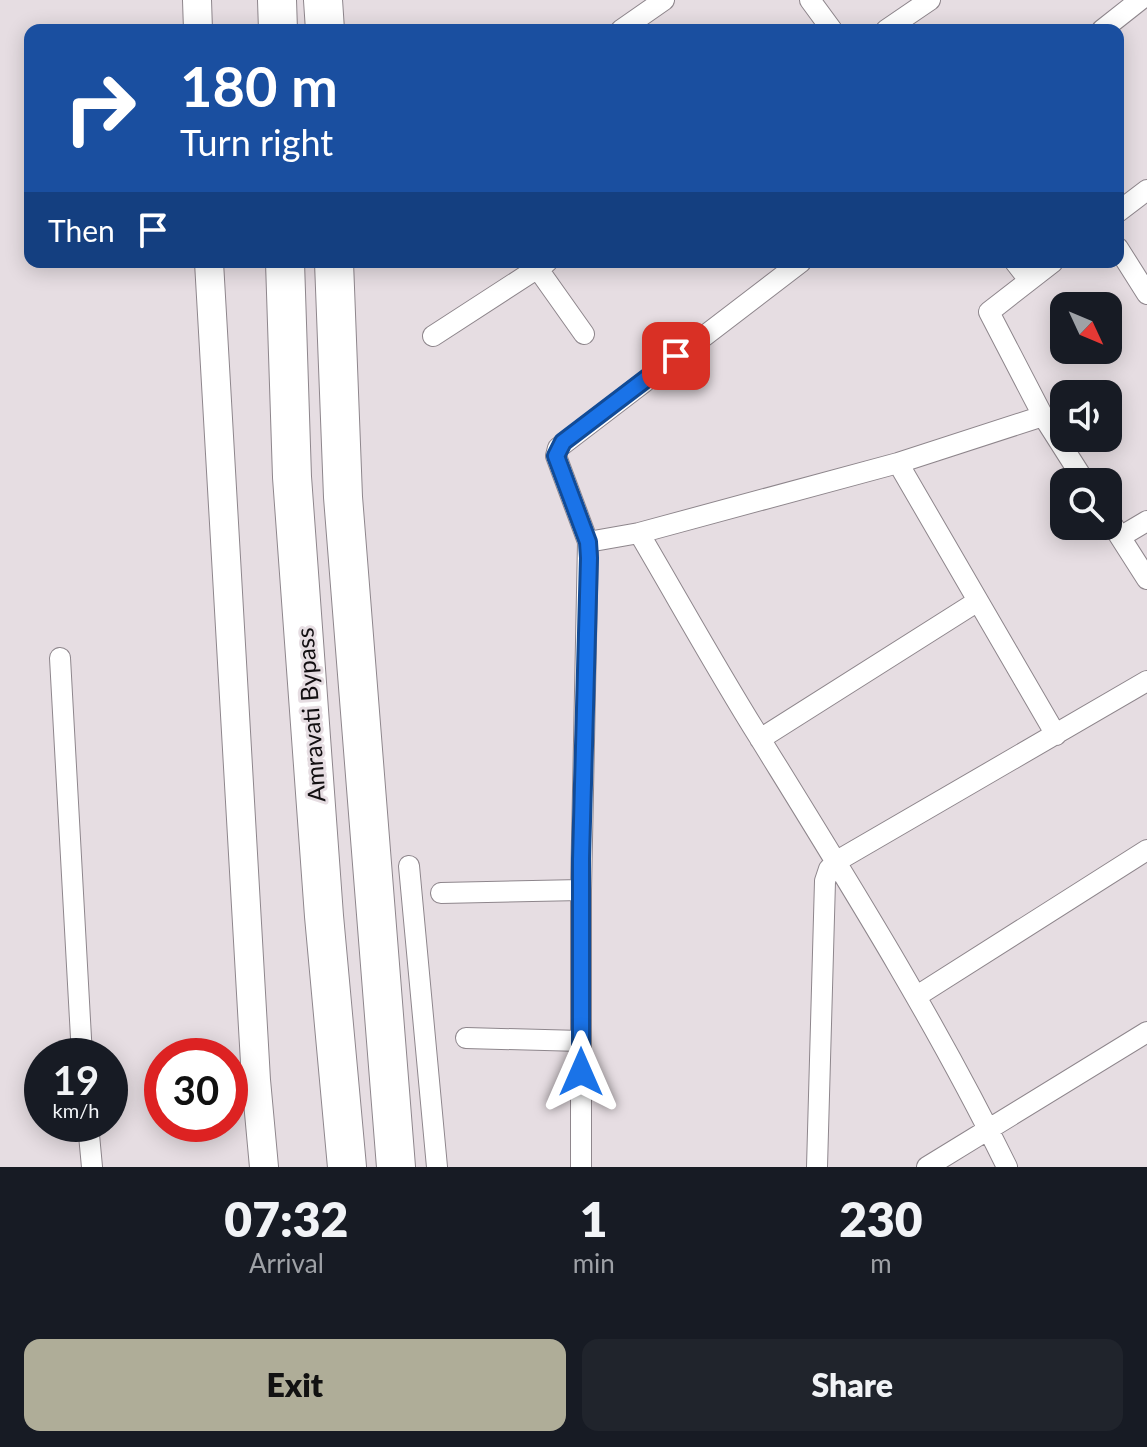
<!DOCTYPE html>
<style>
:root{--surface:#171b24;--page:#20242c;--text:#f1f3f6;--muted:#9ea1a6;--accent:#afad98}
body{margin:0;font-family:Lato,sans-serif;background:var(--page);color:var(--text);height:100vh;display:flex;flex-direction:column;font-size:30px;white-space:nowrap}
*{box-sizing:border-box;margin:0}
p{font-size:26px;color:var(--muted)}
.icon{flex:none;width:44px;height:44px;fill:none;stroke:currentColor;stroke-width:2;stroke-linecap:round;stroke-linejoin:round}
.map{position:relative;height:1167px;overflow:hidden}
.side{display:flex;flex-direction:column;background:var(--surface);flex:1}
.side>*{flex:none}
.hud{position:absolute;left:24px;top:24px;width:1100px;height:244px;border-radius:16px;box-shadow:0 4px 20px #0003;background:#1a4fa0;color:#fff;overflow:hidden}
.needle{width:52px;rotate:134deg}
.fabs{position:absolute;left:1050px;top:292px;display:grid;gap:16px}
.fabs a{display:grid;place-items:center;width:72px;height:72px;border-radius:16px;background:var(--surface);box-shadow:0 4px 20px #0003;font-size:40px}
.speed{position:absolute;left:24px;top:1038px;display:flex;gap:16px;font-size:40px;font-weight:700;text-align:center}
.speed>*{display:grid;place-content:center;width:104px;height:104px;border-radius:50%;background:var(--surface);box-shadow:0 4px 20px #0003;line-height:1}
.speed small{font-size:20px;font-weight:400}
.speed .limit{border:12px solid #d22;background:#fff;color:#111}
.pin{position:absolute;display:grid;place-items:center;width:68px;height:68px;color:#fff;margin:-34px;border-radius:16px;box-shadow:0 4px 12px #0006}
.me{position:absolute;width:88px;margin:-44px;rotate:0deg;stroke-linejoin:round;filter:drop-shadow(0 0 6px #0008)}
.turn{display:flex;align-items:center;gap:28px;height:168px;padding:0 24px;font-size:36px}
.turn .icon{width:104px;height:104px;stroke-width:2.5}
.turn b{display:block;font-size:56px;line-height:68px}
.then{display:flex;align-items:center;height:76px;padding:0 24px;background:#0003;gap:16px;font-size:30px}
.eta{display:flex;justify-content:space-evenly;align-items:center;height:136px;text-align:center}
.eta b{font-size:48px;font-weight:800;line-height:56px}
.button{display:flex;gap:16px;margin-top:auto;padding:16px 24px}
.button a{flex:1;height:92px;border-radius:16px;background:var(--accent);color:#111;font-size:32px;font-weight:800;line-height:92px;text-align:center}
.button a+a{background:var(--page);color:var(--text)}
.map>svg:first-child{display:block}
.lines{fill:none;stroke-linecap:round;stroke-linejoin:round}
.street-casing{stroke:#8e868c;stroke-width:22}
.secondary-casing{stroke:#8e868c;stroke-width:30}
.highway-casing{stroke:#8e868c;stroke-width:40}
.street{stroke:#fff;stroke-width:20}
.secondary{stroke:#fff;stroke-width:28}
.highway{stroke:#fff;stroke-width:38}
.route-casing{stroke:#114b97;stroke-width:20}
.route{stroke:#1a73e8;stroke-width:14}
.labels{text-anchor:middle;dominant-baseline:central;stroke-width:6;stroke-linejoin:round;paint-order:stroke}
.street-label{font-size:24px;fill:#120f11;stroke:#e6dde2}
</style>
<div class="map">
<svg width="1147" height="1167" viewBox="0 0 1147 1167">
<rect width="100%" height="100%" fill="#e6dde2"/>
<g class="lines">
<defs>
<path id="street" d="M 810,0 L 832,30
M 621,30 L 664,0
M 886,30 L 930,0
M 1102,30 L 1140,0
M 1118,212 L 1147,190
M 1118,248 L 1147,294
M 533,262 L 584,334
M 1015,262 L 1029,280
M 1053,262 L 989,312 L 1043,416 L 1085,482
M 433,336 L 547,262
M 898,463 L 1056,735
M 1108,518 L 1147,579
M 639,533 C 679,601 717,670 759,737 C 846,878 934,1018 1007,1167
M 1120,537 L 1147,521
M 588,542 L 556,456 L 558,448 L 801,262
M 60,658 L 82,1056
M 760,739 L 978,601
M 409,866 L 437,1167
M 441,893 L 581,890
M 917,996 L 1147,850
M 466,1038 L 581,1041
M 88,1124 L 92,1167
M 581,1167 L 581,890 L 588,542 L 639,533 L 898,463 L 1043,416
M 817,1167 L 825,881 L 829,869 L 837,861 L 1147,681
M 927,1167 L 1147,1032"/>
<path id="secondary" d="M 197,0 L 198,30
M 209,262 L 256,1080 L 264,1167"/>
<path id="highway" d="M 277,0 L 278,30
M 323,0 L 325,30
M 285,262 L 292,477 L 324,916 L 347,1167
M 334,262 L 343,497 L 396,1167"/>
</defs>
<use href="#street" class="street-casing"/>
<use href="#secondary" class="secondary-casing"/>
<use href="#highway" class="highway-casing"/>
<use href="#street" class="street"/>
<use href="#secondary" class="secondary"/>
<use href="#highway" class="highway"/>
</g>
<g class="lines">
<defs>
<path id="route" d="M 581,1072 L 581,859 L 589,558 L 588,542 L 556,456 L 563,442 L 676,356"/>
</defs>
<use href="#route" class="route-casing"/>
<use href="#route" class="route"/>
</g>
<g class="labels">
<g class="street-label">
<text transform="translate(310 715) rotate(-94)">Amravati Bypass</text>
</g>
</g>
</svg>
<div class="fabs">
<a><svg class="needle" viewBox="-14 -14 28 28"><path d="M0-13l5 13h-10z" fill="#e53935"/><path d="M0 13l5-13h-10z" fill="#9ea1a6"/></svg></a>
<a><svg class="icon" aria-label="sound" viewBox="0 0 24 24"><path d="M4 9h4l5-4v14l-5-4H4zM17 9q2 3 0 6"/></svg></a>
<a><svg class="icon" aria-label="search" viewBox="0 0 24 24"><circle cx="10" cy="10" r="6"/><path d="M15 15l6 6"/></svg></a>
</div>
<div class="speed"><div>19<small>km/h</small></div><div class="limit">30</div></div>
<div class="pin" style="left:676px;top:356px;background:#d93025"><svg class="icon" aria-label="arrive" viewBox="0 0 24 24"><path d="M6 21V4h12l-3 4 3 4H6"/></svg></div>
<svg class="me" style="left:581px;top:1072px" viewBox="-20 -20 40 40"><path d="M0-17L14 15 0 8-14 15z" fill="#1a73e8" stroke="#fff" stroke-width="4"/></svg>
<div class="hud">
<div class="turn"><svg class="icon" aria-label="right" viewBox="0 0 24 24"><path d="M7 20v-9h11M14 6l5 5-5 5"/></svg><div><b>180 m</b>Turn right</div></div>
<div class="then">Then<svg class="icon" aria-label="arrive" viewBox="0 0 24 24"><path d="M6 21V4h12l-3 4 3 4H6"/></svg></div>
</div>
</div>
<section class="side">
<div class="eta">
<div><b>07:32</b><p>Arrival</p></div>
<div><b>1</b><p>min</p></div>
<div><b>230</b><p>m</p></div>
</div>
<div class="button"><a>Exit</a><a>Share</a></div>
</section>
